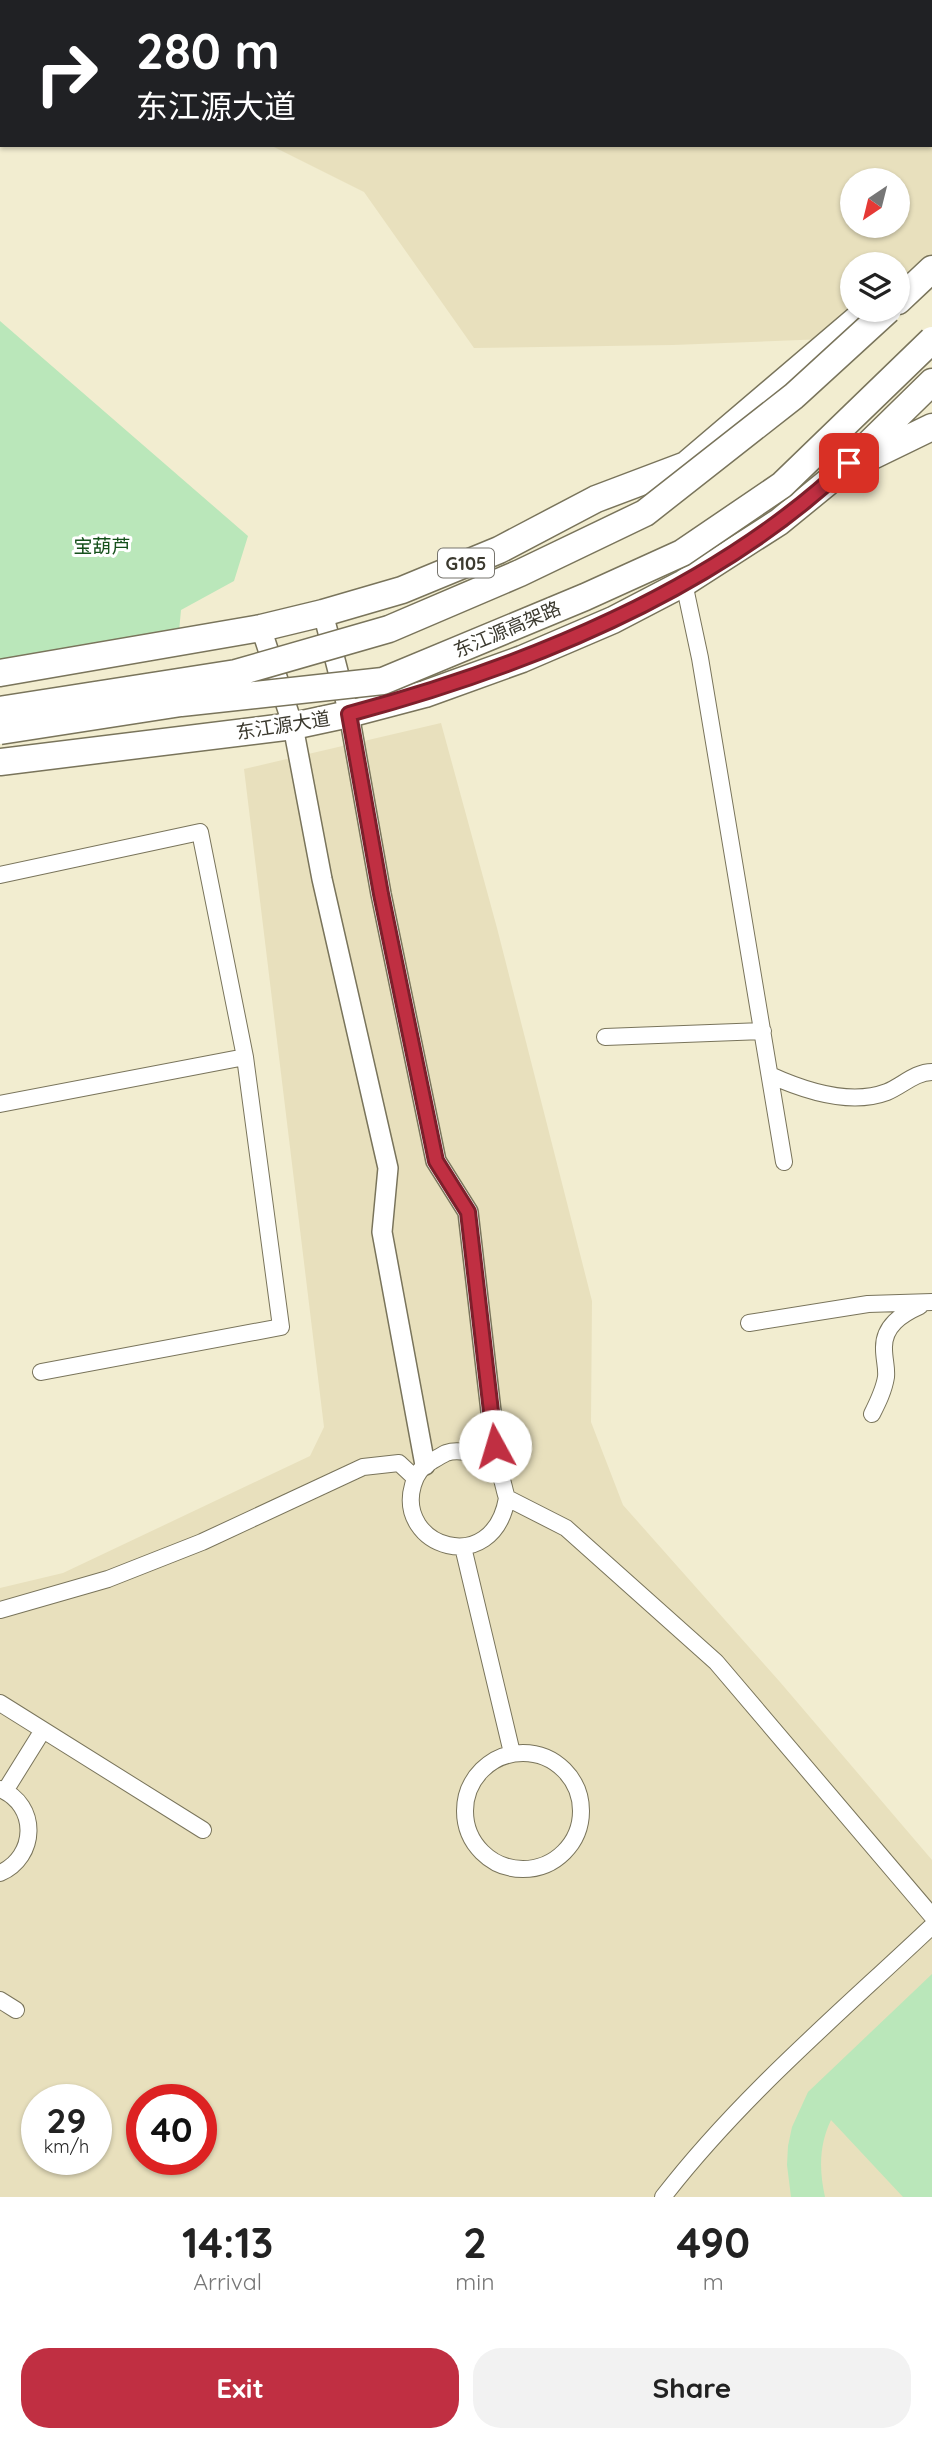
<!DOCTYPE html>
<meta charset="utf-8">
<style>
:root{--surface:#fff;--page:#f2f2f2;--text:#222;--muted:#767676;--accent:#c02f42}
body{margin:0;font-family:Quicksand,"Noto Sans SC",sans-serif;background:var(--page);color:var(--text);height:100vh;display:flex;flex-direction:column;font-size:26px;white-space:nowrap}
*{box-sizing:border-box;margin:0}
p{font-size:23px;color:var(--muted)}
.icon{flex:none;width:38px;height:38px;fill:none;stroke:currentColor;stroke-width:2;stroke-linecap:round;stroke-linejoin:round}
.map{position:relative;height:2197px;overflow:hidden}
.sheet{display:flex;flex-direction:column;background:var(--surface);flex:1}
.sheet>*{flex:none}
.top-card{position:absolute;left:0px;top:0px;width:933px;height:147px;box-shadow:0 2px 5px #0004;background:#202124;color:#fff;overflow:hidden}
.needle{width:46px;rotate:215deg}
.buttons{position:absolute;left:840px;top:168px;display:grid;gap:14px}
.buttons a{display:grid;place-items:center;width:70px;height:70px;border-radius:50%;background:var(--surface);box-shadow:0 2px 5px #0004;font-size:35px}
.speed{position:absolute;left:21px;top:2084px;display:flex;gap:14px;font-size:35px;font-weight:700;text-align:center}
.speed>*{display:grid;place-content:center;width:91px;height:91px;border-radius:50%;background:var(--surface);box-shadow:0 2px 5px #0004;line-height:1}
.speed small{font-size:18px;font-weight:400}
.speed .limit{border:10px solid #d22;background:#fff;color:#111}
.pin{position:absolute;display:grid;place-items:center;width:60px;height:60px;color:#fff;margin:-30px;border-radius:14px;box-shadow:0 4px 10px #0006}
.me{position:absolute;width:77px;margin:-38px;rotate:354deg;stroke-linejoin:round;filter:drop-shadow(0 0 5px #0008)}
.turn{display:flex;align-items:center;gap:24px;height:147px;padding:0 21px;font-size:32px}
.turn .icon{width:91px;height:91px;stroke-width:2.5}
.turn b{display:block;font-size:49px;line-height:60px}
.eta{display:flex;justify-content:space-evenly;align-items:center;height:119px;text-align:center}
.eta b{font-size:42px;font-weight:800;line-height:49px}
.primary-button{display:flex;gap:14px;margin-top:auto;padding:14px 21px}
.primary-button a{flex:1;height:80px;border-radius:28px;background:var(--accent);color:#fff;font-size:28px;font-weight:800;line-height:80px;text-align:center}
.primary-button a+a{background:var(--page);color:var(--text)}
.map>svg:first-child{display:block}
.built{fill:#e8e0bd;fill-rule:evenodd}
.green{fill:#bae7ba}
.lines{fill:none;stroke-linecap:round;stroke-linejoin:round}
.minor-casing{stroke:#79745b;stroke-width:18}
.tertiary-casing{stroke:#79745b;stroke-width:22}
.trunk-casing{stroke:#79745b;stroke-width:29}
.minor{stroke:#fff;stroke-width:16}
.tertiary{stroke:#fff;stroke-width:19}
.trunk{stroke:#fff;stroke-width:26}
.trunk-bridge-casing{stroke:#79745b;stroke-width:29;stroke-linecap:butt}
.trunk-bridge{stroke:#fff;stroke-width:26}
.route-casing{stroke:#7d1f2b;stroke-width:18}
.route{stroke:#c02f42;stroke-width:12}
.labels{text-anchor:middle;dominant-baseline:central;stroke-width:6;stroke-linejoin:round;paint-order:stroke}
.shield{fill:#fff;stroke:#76746d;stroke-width:2}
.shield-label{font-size:18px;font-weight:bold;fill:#3b392e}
.park-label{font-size:19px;fill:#15501b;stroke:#fff}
.street-label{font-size:19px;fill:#3b392e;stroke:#fff}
</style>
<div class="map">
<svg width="932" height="2197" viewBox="0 0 932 2197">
<rect width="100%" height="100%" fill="#f2edd0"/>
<path class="built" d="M 0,0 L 932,0 L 932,269 L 898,298 L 898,264 L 852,264 L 851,338 L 673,345 L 474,348 L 364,192 L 270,145 L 931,145 L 931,2 L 2,2 L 2,86 ZM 852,180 L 898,180 L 898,226 L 852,226 Z
M 441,723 L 497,928 L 592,1301 L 591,1422 L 623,1505 L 780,1682 L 932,1860 L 932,2197 L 0,2197 L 0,1588 L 63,1573 L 310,1456 L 324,1427 L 244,769 ZM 37,2100 L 96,2100 L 96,2160 L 37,2160 ZM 142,2100 L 201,2100 L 201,2160 L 142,2160 Z"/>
<path class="green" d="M 0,321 L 248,536 L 234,581 L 181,610 L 177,653 L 0,677 Z
M 932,1974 L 932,2197 L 903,2197 L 831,2120 C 819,2145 819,2170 825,2197 L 791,2197 L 787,2165 L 788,2146 L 792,2127 L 808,2092 Z"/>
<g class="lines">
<defs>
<path id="minor" d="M 684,583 L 700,658 L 784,1162
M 0,875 L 200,832 L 245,1057 L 281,1327 L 41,1372
M 605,1037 L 763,1031
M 770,1075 C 805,1091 850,1106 887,1092 C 902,1086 915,1072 932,1072
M 0,1104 L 245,1057
M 749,1323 L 868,1304 L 932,1302
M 872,1414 C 878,1402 884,1390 886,1377 C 887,1368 884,1359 884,1349 C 883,1326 902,1314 920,1306
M 507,1498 C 493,1579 395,1547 413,1485 C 416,1474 422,1466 432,1461 C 437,1458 442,1455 446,1453 C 463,1447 489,1458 499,1472 C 503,1479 504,1490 507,1498 L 566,1528 L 716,1662 L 932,1916
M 463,1547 L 512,1753
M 0,1610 L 108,1579 L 202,1542 L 363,1467 L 399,1463 L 415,1478
M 0,1703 L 203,1830
M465 1811a58 58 0 1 1 116 0a58 58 0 1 1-116 0Z
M 0,1789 C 39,1805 37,1857 0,1873
M 5,1791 L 43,1730
M 0,2000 L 16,2010
M 663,2197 C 741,2096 840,2013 932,1926"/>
<path id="tertiary" d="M 323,613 L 349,714 L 381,894 L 436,1161 L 468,1212 L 498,1472
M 261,628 L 293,726 L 322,879 L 388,1168 L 382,1232 L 425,1465"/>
<path id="trunk" d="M 898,301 L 932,269
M 862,461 L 932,427
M 0,673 L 261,628 L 323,613 L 402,590 L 499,550 L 596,499 L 686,465 L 868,310
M 0,762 L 293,726 L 349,714 L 425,694 L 522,659 L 613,620 L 684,583 L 779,522 L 839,473 L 932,382"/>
</defs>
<use href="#minor" class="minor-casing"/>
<use href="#tertiary" class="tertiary-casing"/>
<use href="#trunk" class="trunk-casing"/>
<use href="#minor" class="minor"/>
<use href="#tertiary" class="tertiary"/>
<use href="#trunk" class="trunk"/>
<defs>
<path id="trunk-bridge" d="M 0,710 L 236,673 L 389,629 L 520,573 L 645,513 L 794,396 L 888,310
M 0,731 L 181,703 L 383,681 L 585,597 L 682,553 L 782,485 L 932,340"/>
</defs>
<use href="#trunk-bridge" class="trunk-bridge-casing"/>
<use href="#trunk-bridge" class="trunk-bridge"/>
</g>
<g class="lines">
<defs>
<path id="route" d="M 495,1446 L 468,1212 L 436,1161 L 381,894 L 349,714 C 525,667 716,590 849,463"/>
</defs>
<use href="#route" class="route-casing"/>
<use href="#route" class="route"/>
</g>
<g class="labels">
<rect class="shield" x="438" y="548.5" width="56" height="29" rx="5"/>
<g class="shield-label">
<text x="466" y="563">G105</text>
</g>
<g class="park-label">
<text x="102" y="546">宝葫芦</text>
</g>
<g class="street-label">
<text transform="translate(507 629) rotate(-23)">东江源高架路</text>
<text transform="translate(283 725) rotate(-9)">东江源大道</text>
</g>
</g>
</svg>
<div class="buttons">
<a><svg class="needle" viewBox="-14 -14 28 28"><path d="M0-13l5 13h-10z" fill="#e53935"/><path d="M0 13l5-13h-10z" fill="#767676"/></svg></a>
<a><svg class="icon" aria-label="layers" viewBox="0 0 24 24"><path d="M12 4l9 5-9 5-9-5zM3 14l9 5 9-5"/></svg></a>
</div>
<div class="speed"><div>29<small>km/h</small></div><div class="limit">40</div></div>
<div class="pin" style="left:849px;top:463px;background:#d93025"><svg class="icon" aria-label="arrive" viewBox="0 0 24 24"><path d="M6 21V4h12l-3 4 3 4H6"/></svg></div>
<svg class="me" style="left:495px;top:1446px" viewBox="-20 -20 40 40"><circle r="19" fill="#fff"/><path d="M0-13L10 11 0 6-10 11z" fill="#c02f42"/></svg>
<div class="top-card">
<div class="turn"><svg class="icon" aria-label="right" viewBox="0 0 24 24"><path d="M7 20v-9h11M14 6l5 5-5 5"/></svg><div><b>280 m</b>东江源大道</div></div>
</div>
</div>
<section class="sheet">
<div class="eta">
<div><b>14:13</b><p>Arrival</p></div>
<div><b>2</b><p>min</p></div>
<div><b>490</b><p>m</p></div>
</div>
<div class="primary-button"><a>Exit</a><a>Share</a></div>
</section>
